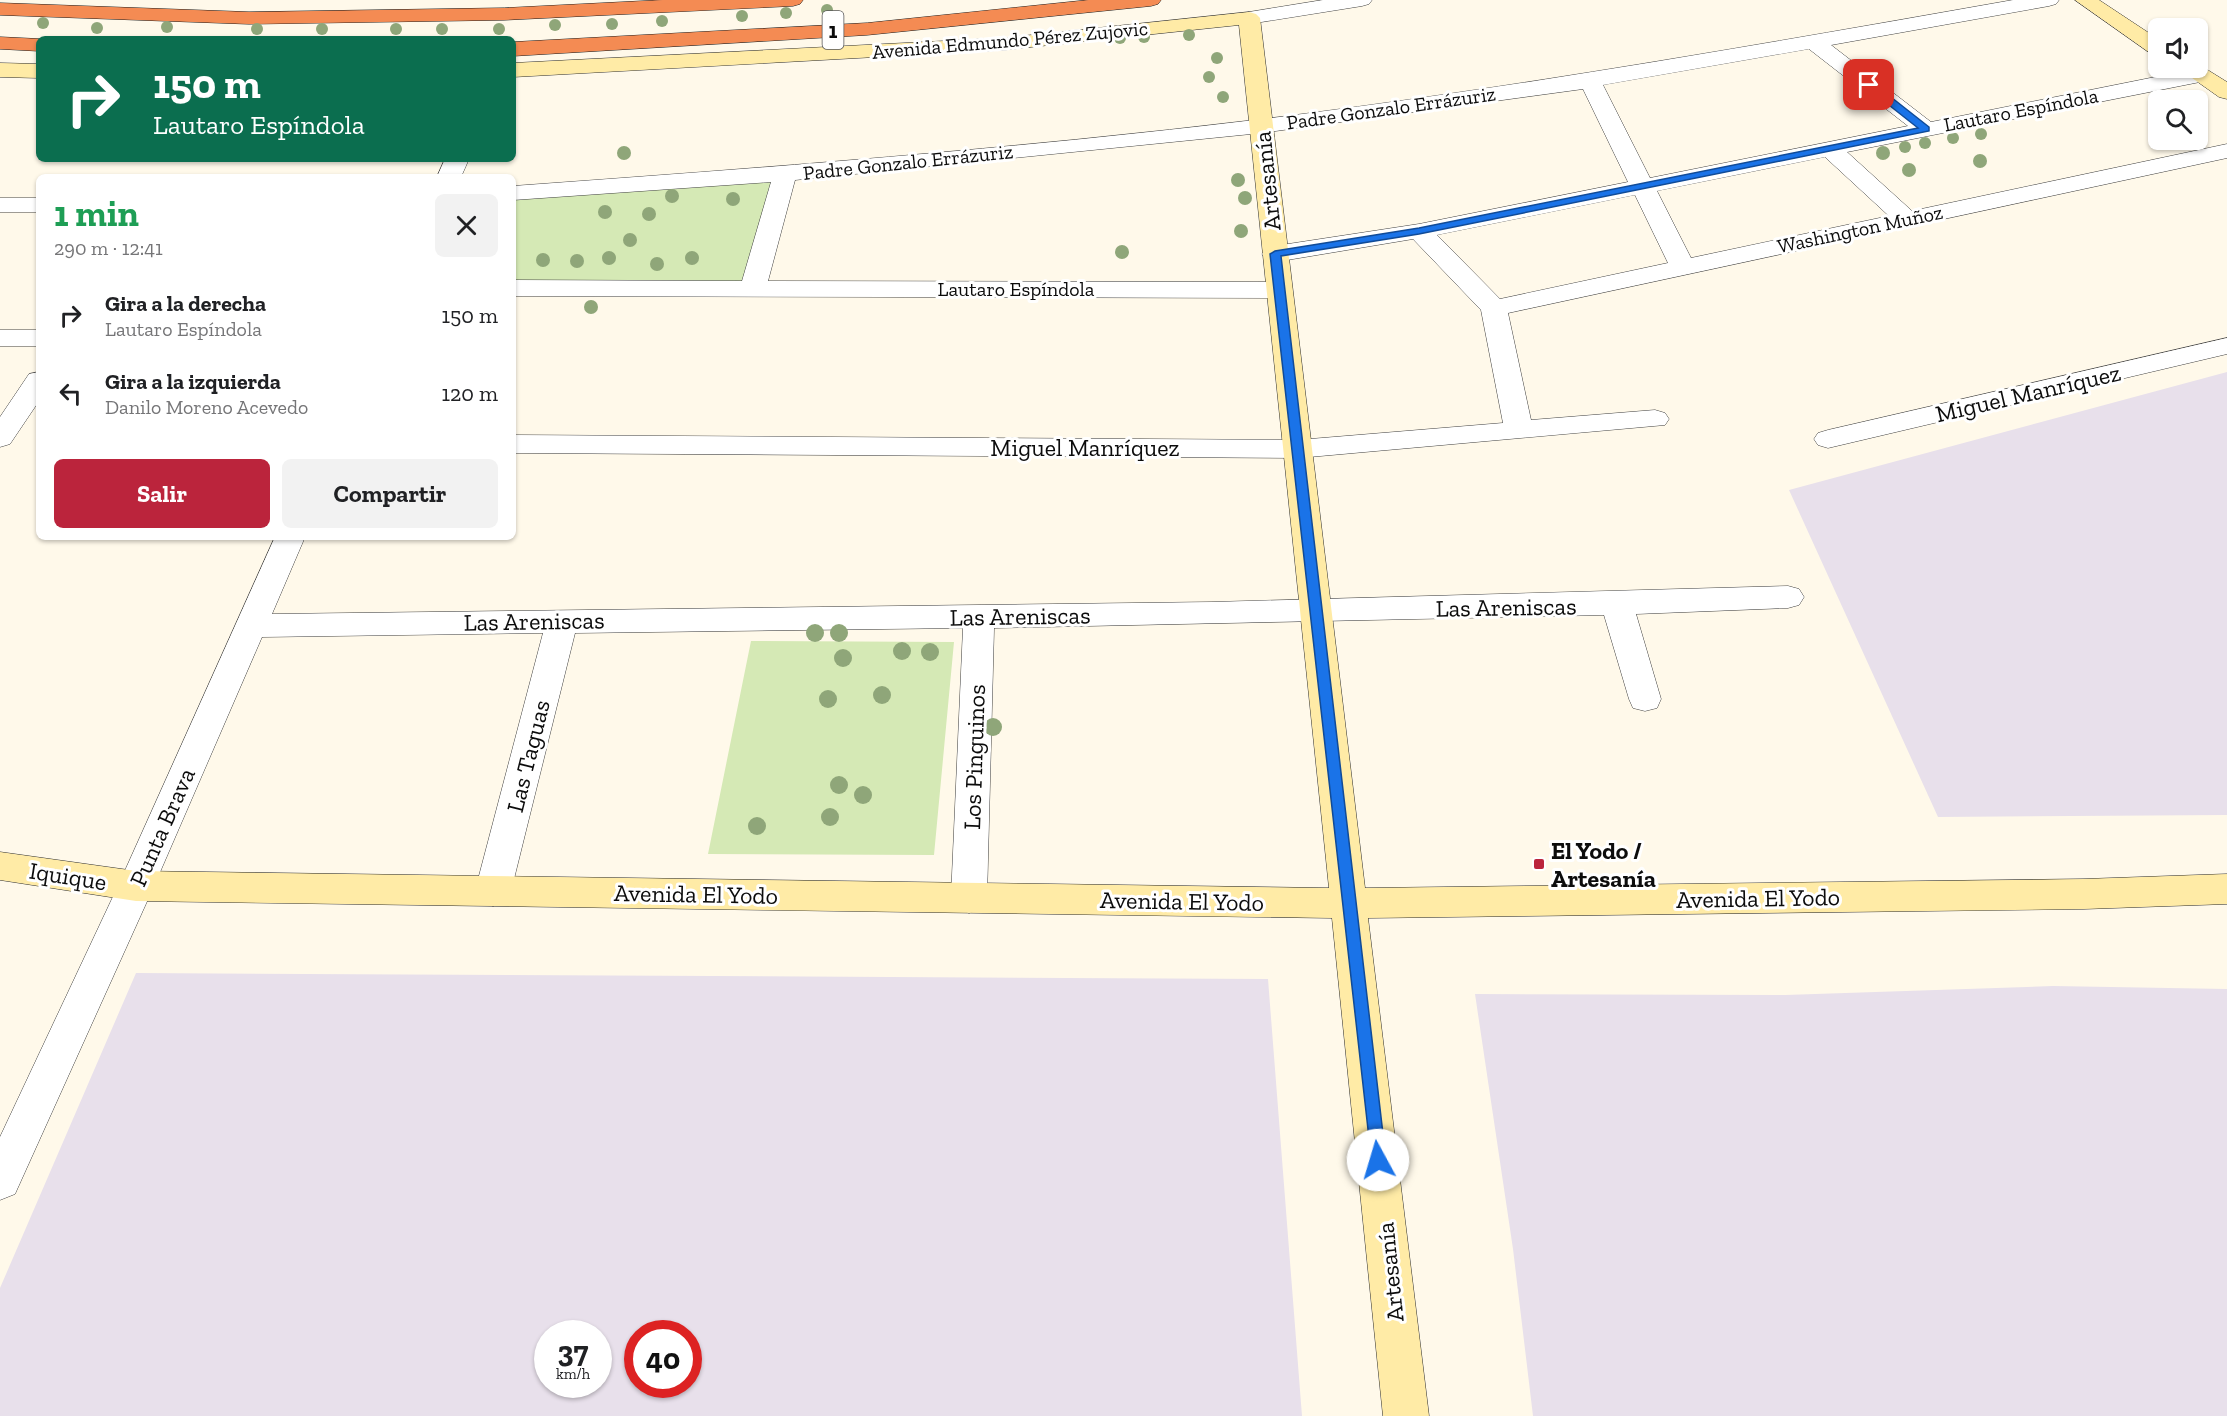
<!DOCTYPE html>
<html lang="es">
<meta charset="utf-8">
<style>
:root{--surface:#fff;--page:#f2f2f2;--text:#202124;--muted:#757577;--accent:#bb243c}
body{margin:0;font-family:"Zilla Slab",serif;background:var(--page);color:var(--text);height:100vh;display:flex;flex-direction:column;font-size:22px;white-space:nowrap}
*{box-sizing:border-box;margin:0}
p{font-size:20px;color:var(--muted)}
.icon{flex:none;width:33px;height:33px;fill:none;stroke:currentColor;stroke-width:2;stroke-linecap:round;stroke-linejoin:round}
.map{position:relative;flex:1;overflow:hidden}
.details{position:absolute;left:36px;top:174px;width:480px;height:366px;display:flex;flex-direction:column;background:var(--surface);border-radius:9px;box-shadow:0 2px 4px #0004}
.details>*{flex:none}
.hud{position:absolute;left:36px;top:36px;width:480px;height:126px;border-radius:9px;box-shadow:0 2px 4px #0004;background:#0b6e4f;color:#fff;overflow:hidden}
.tools{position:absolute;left:2148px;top:18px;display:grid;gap:12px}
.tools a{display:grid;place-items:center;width:60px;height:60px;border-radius:9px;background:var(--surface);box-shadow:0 2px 4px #0004;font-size:30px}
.speed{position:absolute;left:534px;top:1320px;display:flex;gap:12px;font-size:30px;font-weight:700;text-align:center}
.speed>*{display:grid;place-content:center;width:78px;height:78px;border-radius:50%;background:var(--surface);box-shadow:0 2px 4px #0004;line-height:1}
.speed small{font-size:15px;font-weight:400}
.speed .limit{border:9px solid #d22;background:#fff;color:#111}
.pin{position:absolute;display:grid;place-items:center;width:51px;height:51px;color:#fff;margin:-26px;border-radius:12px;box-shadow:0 3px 9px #0006}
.me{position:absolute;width:66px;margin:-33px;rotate:354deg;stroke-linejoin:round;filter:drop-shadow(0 0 4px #0008)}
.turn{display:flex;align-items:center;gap:21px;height:126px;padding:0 18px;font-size:27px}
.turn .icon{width:78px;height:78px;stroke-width:2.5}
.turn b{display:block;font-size:42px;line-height:51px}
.round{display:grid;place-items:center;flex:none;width:63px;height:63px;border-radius:9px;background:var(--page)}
.headline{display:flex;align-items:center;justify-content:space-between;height:102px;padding:0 18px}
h1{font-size:36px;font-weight:700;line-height:45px;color:#1e9e55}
.cta{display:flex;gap:12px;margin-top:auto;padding:12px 18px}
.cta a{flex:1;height:69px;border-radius:9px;background:var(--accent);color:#fff;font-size:24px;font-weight:700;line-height:69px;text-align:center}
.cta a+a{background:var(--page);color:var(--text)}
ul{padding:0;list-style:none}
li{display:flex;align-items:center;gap:18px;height:78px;padding:0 18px}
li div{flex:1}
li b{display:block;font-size:22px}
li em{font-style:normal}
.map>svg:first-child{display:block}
.industrial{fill:#e8e0eb;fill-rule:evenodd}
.green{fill:#d5e9b5}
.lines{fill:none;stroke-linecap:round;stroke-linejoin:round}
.street-casing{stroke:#3f3f3f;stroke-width:1}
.secondary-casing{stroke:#2e2e2e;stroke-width:1}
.highway-casing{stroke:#1d1d1d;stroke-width:1}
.street{fill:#fff;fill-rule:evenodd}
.secondary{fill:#ffeba6;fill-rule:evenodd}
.highway{fill:#f48b53;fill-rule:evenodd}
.tree{fill:#8fa679}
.route{fill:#1a73e8;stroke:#114b97;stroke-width:1.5}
.poi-dot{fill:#bb243c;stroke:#fff;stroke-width:2}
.labels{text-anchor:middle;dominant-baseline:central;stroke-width:6;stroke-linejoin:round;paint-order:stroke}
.far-street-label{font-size:20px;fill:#0c0c0c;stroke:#fff}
.shield{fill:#fff;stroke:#555;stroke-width:1.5}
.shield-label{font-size:22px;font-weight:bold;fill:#0c0c0c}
.street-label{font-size:24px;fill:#0c0c0c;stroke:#fff}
.poi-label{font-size:24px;font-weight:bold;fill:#0c0c0c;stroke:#fff;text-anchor:start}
</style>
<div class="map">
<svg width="2227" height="1416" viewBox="0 0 2227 1416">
<rect width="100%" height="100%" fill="#fff9ea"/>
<path class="industrial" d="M 2227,372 L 2227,815 L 1938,817 L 1789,490 Z
M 136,973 L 1268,979 L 1302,1416 L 0,1416 L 0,1288 ZM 548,1334 L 598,1334 L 598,1384 L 548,1384 ZM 638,1334 L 688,1334 L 688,1384 L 638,1384 Z
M 2053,986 L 2227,989 L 2227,1416 L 1533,1416 L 1513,1249 L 1475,994 L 1785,995 Z"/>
<path class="green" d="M 785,174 L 753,288 L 513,288 L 513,193 Z
M 751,641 L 954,642 L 934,855 L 708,854 Z"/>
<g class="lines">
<defs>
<path id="street" d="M 1323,0 L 1372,0 L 1369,4 L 1362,6 L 1249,24 L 1242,22 L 1238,18 L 1242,14 L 1249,12 Z
M 2013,0 L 2059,0 L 2056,4 L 2049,6 L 1831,45 L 1931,122 L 2200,68 L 2208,70 L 2211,75 L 2208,80 L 2200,82 L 1847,152 L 1912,211 L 2227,144 L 2227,158 L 1508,313 L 1531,420 L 1655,410 L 1665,413 L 1669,419 L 1665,425 L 1298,458 L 513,453 L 513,435 L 1298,440 L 1503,423 L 1481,310 L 1413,239 L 1275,262 L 1266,259 L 1262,254 L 1266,249 L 1275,246 L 1419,224 L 1628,182 L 1583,89 L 1261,133 L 795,180 L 768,281 L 1279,282 L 1288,285 L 1292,290 L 1288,295 L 1279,298 L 513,296 L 513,280 L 742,281 L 771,182 L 513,200 L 513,186 C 763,168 1014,149 1263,119 C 1515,88 1764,44 2013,0 ZM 1809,49 L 1908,126 L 1650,178 L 1603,85 ZM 1825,157 L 1889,216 L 1691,258 L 1657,191 ZM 1635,195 L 1668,263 L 1500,299 L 1437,235 Z
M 445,159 L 469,159 L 461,177 L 437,177 Z
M 0,198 L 39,198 L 39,212 L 0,212 Z
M 0,330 L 39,330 L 39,346 L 0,346 Z
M 2227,338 L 2227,354 L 1828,448 L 1818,445 L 1814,439 L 1818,433 L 1828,430 Z
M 39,372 L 39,401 L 10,444 L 0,447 L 0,417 L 29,374 Z
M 275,537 L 305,537 L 272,614 L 1212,602 L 1788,586 L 1799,589 L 1804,597 L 1799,605 L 1788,608 L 1636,614 L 1661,699 L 1657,708 L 1645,711 L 1633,708 L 1629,699 L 1604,615 L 994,628 L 987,898 L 982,908 L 969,913 L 956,908 L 951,898 L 963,628 L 575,633 L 511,891 L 506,901 L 493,906 L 480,901 L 475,891 L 543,633 L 262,637 L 154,886 L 15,1194 L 0,1200 L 0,1137 L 118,886 Z"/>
<path id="secondary" d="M 2075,0 L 2099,0 L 2158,39 L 2158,54 L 2150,53 Z
M 1249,12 L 1256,14 L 1260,18 L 1365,888 L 2084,879 L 2227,874 L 2227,904 L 2084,909 L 1368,918 L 1429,1416 L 1383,1416 L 1332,918 L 136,901 L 0,880 L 0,852 L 136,871 L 1329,888 L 1239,25 L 1003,50 L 513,77 L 513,63 L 1003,38 Z
M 0,63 L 39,64 L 39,78 L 0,77 Z
M 2198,64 L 2227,82 L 2227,99 L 2219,97 L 2178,68 L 2198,68 Z"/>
<path id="highway" d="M 663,0 L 803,0 L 800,4 L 793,6 L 504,20 L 249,24 L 0,15 L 0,3 L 249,12 L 504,8 Z
M 1089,0 L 1161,0 L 1158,4 L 1151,6 L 867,35 L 513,56 L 513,42 L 867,23 Z
M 0,37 L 41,39 L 39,51 L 0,49 Z"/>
</defs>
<use href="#street" class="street-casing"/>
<use href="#secondary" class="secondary-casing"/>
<use href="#highway" class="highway-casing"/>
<use href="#street" class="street"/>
<use href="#secondary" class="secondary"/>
<use href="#highway" class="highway"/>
</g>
<g class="tree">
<circle cx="827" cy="10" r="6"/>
<circle cx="786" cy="13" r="6"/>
<circle cx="742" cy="16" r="6"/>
<circle cx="662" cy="21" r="6"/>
<circle cx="43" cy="23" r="6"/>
<circle cx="612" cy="24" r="6"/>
<circle cx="555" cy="25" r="6"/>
<circle cx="167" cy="27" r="6"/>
<circle cx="97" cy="28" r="6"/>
<circle cx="257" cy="29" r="6"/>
<circle cx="322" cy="29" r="6"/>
<circle cx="396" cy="29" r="6"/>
<circle cx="442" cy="29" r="6"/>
<circle cx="499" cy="29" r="6"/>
<circle cx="1189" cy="35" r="6"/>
<circle cx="1144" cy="37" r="6"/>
<circle cx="1120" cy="38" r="6"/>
<circle cx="1217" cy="58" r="6"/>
<circle cx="1209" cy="77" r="6"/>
<circle cx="1223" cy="97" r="6"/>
<circle cx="1981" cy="134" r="6"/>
<circle cx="1953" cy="138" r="6"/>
<circle cx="1925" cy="143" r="6"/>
<circle cx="1905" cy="147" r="6"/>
<circle cx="624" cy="153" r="7"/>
<circle cx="1883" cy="153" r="7"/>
<circle cx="1980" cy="161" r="7"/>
<circle cx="1909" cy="170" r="7"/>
<circle cx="1238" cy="180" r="7"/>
<circle cx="672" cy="196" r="7"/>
<circle cx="1245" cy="198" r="7"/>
<circle cx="733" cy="199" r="7"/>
<circle cx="605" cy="212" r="7"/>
<circle cx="649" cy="214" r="7"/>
<circle cx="1241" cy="231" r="7"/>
<circle cx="630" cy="240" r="7"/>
<circle cx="1122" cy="252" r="7"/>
<circle cx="609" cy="258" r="7"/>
<circle cx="692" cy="258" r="7"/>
<circle cx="543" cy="260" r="7"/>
<circle cx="577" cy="261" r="7"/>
<circle cx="657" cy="264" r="7"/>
<circle cx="591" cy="307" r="7"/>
<circle cx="815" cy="633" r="9"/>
<circle cx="839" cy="633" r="9"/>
<circle cx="902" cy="651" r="9"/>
<circle cx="930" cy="652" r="9"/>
<circle cx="843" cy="658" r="9"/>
<circle cx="882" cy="695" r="9"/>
<circle cx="828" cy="699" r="9"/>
<circle cx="993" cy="727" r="9"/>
<circle cx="839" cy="785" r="9"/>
<circle cx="863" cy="795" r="9"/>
<circle cx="830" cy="817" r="9"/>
<circle cx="757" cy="826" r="9"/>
</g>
<path class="route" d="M 1866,83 L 1873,83 L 1929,127 L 1929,131 L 1419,234 L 1281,256 L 1386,1160 L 1384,1165 L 1378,1167 L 1372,1165 L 1270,254 L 1275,251 L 1419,228 L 1918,128 L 1866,87 Z"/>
<rect class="poi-dot" x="1533" y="858" width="12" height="12" rx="3"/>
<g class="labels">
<g class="far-street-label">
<text transform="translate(1010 40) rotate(-5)">Avenida Edmundo Pérez Zujovic</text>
<text transform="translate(1391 108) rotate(-8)">Padre Gonzalo Errázuriz</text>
<text transform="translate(2021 110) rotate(-11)">Lautaro Espíndola</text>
<text transform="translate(908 162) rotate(-6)">Padre Gonzalo Errázuriz</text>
<text transform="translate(1860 229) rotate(-12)">Washington Muñoz</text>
<text x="1016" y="289">Lautaro Espíndola</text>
</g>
<rect class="shield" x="822.5" y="11" width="21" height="38" rx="4.5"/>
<g class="shield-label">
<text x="833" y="30">1</text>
</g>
<g class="street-label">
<text transform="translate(1267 181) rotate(-96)">Artesanía</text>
<text transform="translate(2028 393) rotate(-13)">Miguel Manríquez</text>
<text x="1085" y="447">Miguel Manríquez</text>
<text transform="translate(1506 607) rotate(-1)">Las Areniscas</text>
<text transform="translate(1020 616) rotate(-1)">Las Areniscas</text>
<text transform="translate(534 621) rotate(-1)">Las Areniscas</text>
<text transform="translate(528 756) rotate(-76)">Las Taguas</text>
<text transform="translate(974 757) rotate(-88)">Los Pinguinos</text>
<text transform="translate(162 827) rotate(-66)">Punta Brava</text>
<text transform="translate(68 876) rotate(9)">Iquique</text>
<text transform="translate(696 894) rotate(1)">Avenida El Yodo</text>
<text transform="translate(1758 898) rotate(-1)">Avenida El Yodo</text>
<text transform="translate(1182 901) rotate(1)">Avenida El Yodo</text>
<text transform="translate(1390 1272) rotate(-96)">Artesanía</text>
</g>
<g class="poi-label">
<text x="1551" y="850">El Yodo /<tspan x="1551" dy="28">Artesanía</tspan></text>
</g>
</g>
</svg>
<div class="tools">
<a><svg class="icon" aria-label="sound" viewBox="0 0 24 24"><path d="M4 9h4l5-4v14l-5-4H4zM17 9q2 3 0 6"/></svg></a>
<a><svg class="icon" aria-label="search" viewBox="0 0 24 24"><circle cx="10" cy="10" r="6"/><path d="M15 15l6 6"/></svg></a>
</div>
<div class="speed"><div>37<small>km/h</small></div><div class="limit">40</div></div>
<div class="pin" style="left:1869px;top:85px;background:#d93025"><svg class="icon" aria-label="arrive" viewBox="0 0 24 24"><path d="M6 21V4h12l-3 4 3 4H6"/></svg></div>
<svg class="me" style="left:1378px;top:1160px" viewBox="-20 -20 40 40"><circle r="19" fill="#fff"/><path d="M0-13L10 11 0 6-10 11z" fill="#1a73e8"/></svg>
<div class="hud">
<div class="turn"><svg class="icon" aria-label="right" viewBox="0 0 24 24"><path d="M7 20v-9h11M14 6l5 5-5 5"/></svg><div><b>150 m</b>Lautaro Espíndola</div></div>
</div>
<section class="details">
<div class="headline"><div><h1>1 min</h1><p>290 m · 12:41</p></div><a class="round"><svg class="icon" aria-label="close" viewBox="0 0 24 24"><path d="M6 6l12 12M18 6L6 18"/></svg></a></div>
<ul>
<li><svg class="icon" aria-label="right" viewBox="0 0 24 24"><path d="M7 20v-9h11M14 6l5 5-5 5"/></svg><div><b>Gira a la derecha</b><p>Lautaro Espíndola</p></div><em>150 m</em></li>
<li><svg class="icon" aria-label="left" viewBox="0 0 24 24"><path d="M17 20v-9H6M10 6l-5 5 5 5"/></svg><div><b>Gira a la izquierda</b><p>Danilo Moreno Acevedo</p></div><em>120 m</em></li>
</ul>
<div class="cta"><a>Salir</a><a>Compartir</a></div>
</section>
</div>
